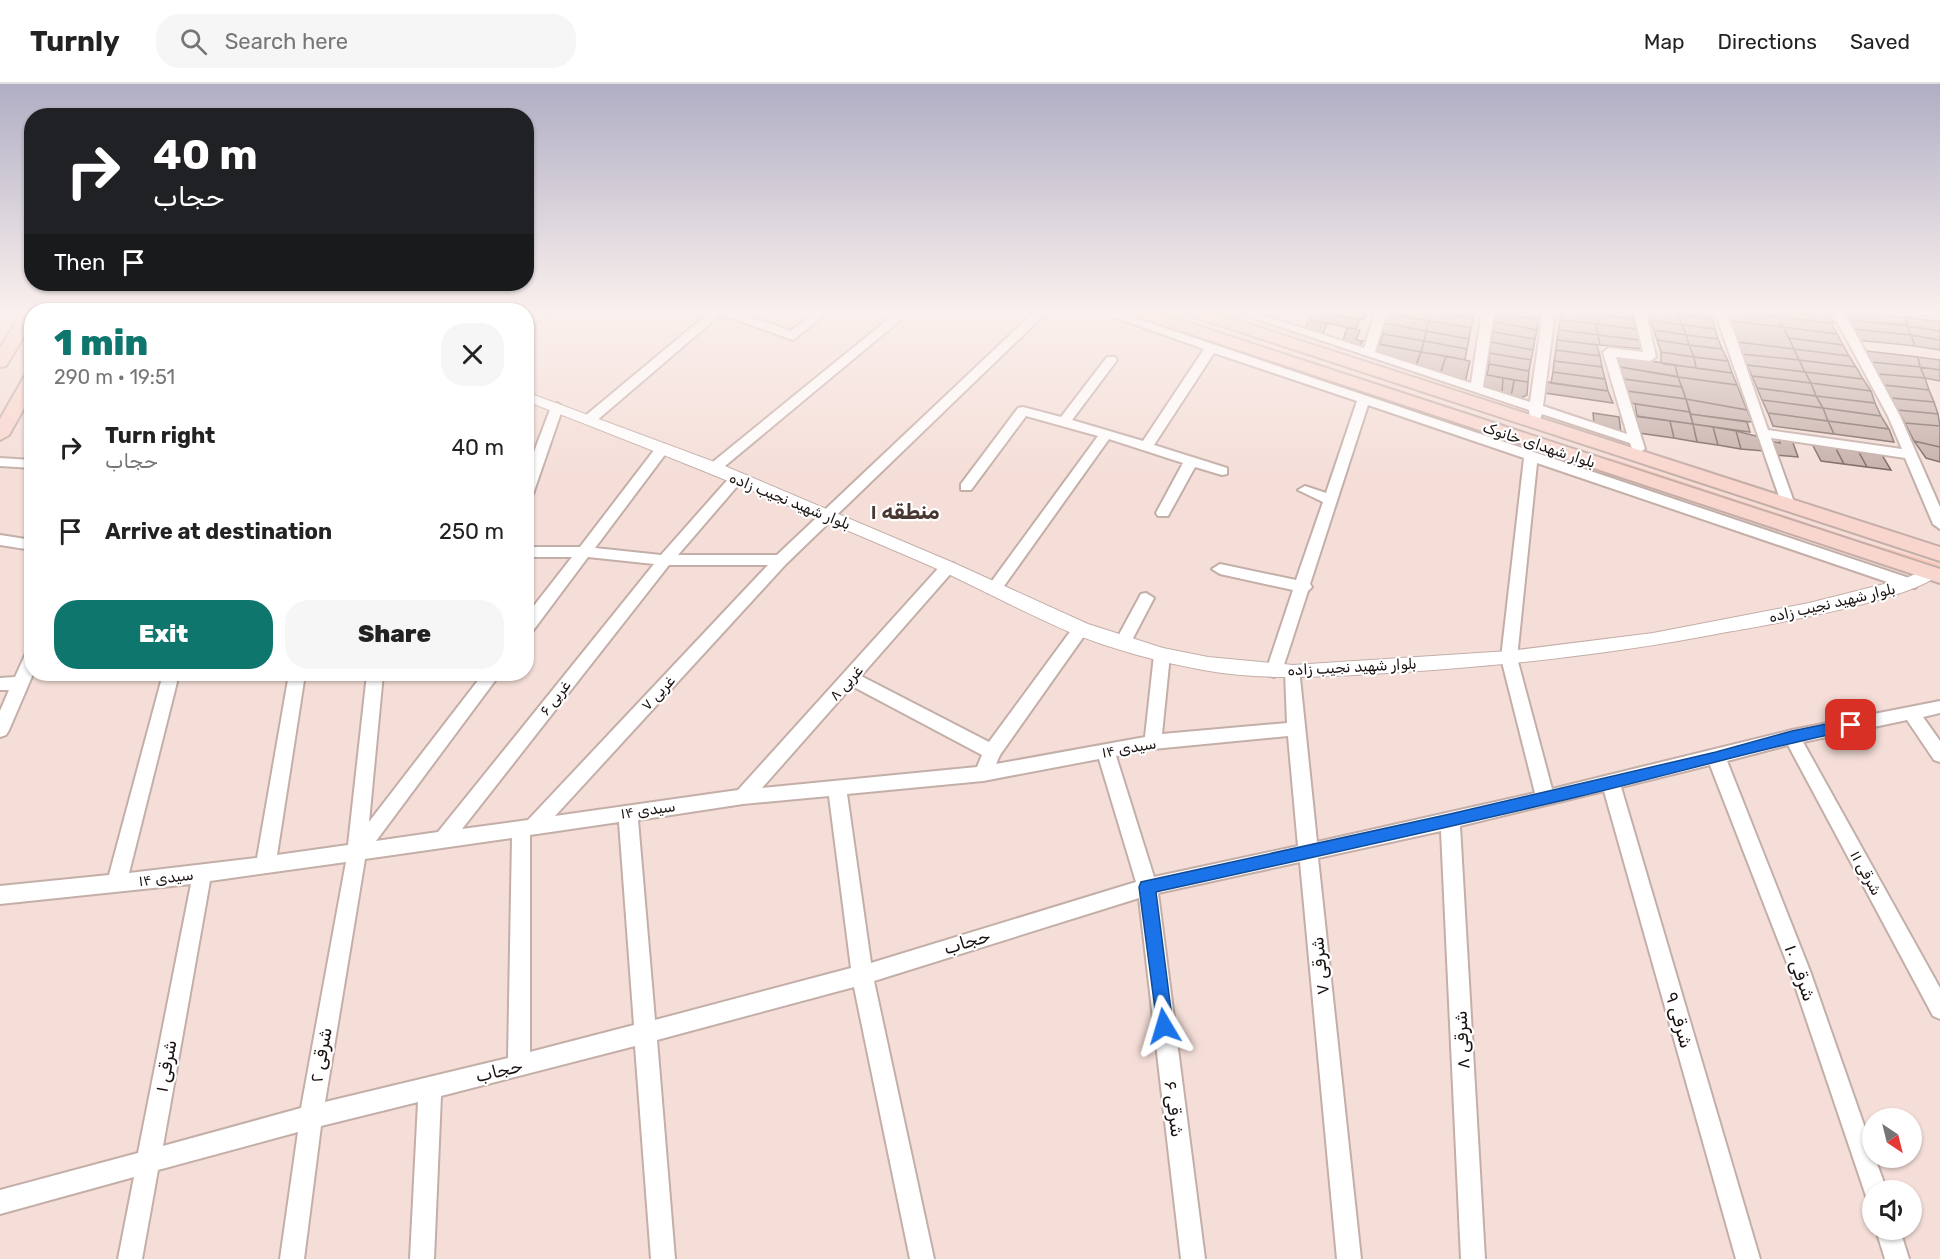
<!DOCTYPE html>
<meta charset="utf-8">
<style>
:root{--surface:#fff;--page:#f6f6f6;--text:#222;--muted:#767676;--line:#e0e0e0;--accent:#0f766e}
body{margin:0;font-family:Rubik,Vazirmatn,sans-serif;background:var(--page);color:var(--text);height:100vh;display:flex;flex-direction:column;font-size:22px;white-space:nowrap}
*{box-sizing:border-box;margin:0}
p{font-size:20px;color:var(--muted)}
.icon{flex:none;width:33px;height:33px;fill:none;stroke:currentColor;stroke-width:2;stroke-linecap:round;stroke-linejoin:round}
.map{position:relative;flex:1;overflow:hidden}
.drawer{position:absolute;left:24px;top:219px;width:510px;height:378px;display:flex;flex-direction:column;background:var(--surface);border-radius:24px;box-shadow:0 2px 4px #0004}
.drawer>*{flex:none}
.hud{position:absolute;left:24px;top:24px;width:510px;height:183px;border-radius:24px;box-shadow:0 2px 4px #0004;background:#202124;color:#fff;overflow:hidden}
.needle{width:39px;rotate:145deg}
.tools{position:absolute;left:1862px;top:1024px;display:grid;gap:12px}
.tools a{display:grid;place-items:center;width:60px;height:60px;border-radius:50%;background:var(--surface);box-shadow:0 2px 4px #0004;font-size:30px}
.pin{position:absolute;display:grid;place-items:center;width:51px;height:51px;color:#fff;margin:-26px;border-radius:12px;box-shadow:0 3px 9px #0006}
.me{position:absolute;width:66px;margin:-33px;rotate:353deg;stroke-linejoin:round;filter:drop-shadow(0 0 4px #0008)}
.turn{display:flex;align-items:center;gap:21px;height:126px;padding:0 30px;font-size:27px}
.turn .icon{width:78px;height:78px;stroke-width:2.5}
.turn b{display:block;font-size:42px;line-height:51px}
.then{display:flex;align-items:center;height:57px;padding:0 30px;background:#0003;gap:12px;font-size:22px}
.round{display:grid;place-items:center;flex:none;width:63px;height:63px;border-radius:24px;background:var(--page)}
.headline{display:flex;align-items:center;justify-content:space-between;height:102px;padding:0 30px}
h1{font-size:36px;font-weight:800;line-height:45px;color:var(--accent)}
.action{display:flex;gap:12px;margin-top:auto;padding:12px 30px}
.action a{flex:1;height:69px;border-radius:24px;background:var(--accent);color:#fff;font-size:24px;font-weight:800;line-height:69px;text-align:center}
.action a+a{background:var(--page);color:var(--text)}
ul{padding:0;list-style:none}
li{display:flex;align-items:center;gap:18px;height:84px;padding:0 30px}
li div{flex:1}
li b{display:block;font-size:22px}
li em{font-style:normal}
header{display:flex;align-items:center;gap:36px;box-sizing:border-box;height:84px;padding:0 30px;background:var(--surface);border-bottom:2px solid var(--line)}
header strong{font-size:28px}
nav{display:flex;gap:33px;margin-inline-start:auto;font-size:21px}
.search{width:420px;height:54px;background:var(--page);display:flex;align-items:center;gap:15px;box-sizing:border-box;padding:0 21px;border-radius:24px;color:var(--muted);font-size:22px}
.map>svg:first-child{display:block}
.green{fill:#fbc9bb}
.building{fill:#c6b0aa;stroke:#7b6761;stroke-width:1.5}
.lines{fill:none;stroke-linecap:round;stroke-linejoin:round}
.minor-casing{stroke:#c4aea8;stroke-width:4}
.tertiary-casing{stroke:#c4aea8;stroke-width:2}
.secondary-casing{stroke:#c4aea8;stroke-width:4}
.minor{fill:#fff;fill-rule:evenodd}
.tertiary{fill:#fff;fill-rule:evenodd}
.secondary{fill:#f9d6cd;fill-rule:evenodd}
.route{fill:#1a73e8;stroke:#114b97;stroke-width:1.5}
.labels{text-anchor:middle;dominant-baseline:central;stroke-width:4.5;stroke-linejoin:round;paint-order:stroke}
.street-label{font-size:15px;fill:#1a1210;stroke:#fff}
.near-street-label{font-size:18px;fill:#1a1210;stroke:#fff}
.district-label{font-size:21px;font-weight:bold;fill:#493732;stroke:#fff}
</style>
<header>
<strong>Turnly</strong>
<div class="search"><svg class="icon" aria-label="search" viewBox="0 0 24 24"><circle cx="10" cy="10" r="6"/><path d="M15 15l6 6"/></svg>Search here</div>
<nav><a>Map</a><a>Directions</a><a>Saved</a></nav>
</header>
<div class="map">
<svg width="1940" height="1175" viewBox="0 0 1940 1175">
<rect width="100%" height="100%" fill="#f5ded8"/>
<path class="green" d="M 1591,371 L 1614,375 L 1868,459 L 1940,480 L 1940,486 Z"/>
<path class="building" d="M 1312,228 L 1319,228 L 1359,236 L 1356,245 L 1309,236 Z
M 1319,228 L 1365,228 L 1365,233 L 1363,236 Z
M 1388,228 L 1431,228 L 1429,237 Z
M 1431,228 L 1474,234 L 1471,244 L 1429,237 Z
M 1439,228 L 1475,228 L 1474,234 Z
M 1495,228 L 1543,228 L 1541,236 Z
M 1561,228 L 1597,230 L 1599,240 L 1560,236 Z
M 1578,228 L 1631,228 L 1633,235 L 1602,231 Z
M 1648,228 L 1678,231 L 1682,241 L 1650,236 Z
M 1678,228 L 1707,228 L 1712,235 L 1678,231 Z
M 1735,228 L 1775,228 L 1778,233 L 1739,228 Z
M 1735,228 L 1778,233 L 1782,242 L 1779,241 L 1783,243 L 1729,237 L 1725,228 Z
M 1775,228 L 1828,231 L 1834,239 L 1778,233 Z
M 1843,228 L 1905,233 L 1908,241 L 1847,236 Z
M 1496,229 L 1538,235 L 1537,246 L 1494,238 Z
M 1387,230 L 1429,237 L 1426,247 L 1384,239 Z
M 1597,230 L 1633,235 L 1636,245 L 1599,240 Z
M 1678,231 L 1712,235 L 1715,245 L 1682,241 Z
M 1778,233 L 1831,239 L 1837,250 L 1783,243 L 1779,241 L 1782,242 Z
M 1905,233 L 1940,238 L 1940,247 L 1907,242 Z
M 1309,236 L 1327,240 L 1321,254 L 1304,246 Z
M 1560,236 L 1596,240 L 1598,251 L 1559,246 Z
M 1650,236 L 1682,241 L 1686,251 L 1654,246 Z
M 1847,236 L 1907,242 L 1911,251 L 1853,245 Z
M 1429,237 L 1471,244 L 1469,255 L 1426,247 Z
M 1729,237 L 1783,243 L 1794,265 L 1737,258 Z
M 1494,238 L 1537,246 L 1535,255 L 1493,248 Z
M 1384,239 L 1426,247 L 1424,257 L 1383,250 Z
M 1596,240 L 1636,245 L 1640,256 L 1598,251 Z
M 1682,241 L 1715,245 L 1718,255 L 1686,251 Z
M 1907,242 L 1940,247 L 1940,256 L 1911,251 Z
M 1783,243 L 1837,250 L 1843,261 L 1789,254 Z
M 1347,244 L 1360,246 L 1356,256 L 1363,257 L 1358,264 L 1342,259 Z
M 1850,245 L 1911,251 L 1915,262 L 1856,256 Z
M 1559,246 L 1598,251 L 1600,261 L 1557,256 Z
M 1654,246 L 1686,251 L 1689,261 L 1657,256 Z
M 1426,247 L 1469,255 L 1467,265 L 1424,257 Z
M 1493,248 L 1535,255 L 1533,266 L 1491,258 Z
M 1383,250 L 1424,257 L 1421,268 L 1380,260 Z
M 1598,251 L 1640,256 L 1642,265 L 1600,261 Z
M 1686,251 L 1718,255 L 1722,265 L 1689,261 Z
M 1911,251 L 1940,256 L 1940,266 L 1915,262 Z
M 1789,254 L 1843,261 L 1849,272 L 1794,265 Z
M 1557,256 L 1597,261 L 1600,272 L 1556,266 Z
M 1657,256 L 1689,261 L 1694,273 L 1661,268 Z
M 1424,257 L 1467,265 L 1465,276 L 1421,268 Z
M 1491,258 L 1533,266 L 1531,276 L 1489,269 Z
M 1737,258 L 1794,265 L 1799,276 L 1742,270 Z
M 1372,259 L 1421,268 L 1415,283 L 1368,266 Z
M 1689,261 L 1722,265 L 1728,277 L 1694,273 Z
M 1794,265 L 1849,272 L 1856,283 L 1799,276 Z
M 1556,266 L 1600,272 L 1602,283 L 1554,277 Z
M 1866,267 L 1918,273 L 1920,283 L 1871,278 Z
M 1421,268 L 1446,272 L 1440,290 L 1416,282 Z
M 1661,268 L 1694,273 L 1696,284 L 1664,280 L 1661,278 Z
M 1489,269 L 1531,276 L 1529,287 L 1489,280 Z
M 1742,270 L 1799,276 L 1805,288 L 1747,281 Z
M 1446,272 L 1470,277 L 1465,299 L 1440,291 Z
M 1621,272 L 1675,281 L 1678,293 L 1620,283 L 1618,274 Z
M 1694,273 L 1728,277 L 1732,289 L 1696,284 Z
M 1918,273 L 1940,276 L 1940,286 L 1920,283 Z
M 1799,276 L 1856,283 L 1863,295 L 1805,288 Z
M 1554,277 L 1602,283 L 1605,295 L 1553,288 Z
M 1871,278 L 1920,283 L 1925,294 L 1878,290 Z
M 1489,280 L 1529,287 L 1528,298 L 1487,291 Z
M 1675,281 L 1732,289 L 1737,301 L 1678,293 Z
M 1747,281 L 1805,288 L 1811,299 L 1752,292 Z
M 1620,283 L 1675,292 L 1678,293 L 1682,303 L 1624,295 Z
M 1920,283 L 1940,286 L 1940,297 L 1925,294 Z
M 1553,288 L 1605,295 L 1608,307 L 1551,299 Z
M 1805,288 L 1863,295 L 1871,307 L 1811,299 Z
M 1478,289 L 1503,294 L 1502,310 L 1480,303 Z
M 1878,290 L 1925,294 L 1929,306 L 1884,301 Z
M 1752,292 L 1811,299 L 1816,312 L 1757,304 Z
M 1678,293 L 1737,301 L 1747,326 L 1686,315 Z
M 1503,294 L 1514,296 L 1511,313 L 1502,310 Z
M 1624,295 L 1682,303 L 1686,315 L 1627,307 Z
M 1514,296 L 1528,298 L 1527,311 L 1519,315 L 1511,313 Z
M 1547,298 L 1608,307 L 1613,319 L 1545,309 Z
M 1811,299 L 1871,307 L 1875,319 L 1816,312 Z
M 1884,301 L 1929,306 L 1934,318 L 1891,314 Z
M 1757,304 L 1816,312 L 1823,324 L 1762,316 Z
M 1627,307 L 1686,315 L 1690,328 L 1630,319 Z
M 1816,312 L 1875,319 L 1881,332 L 1823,324 Z
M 1891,314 L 1934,318 L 1938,330 L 1898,326 Z
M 1686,315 L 1747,326 L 1752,338 L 1690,330 Z
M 1762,316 L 1823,324 L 1828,337 L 1768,329 Z
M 1635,320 L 1690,328 L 1693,340 L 1637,332 Z
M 1823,324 L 1881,332 L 1889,345 L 1828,337 Z
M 1898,326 L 1938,330 L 1940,342 L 1905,339 Z
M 1593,329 L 1619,333 L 1621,349 L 1594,340 Z
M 1768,329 L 1828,337 L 1834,350 L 1773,342 Z
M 1690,330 L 1747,338 L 1750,348 L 1693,340 Z
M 1633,332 L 1670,337 L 1674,354 L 1632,348 Z
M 1670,337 L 1693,340 L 1697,358 L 1674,354 Z
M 1828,337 L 1889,345 L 1894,358 L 1834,350 Z
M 1905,339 L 1940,342 L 1940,363 L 1914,357 Z
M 1693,340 L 1713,343 L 1718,361 L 1697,358 Z
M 1713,343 L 1736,347 L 1741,365 L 1718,361 Z
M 1736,347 L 1760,353 L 1764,367 L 1741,365 Z
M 1778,353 L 1792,356 L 1798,373 L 1776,371 L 1770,357 L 1780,359 Z
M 1914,357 L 1940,363 L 1940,378 L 1926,374 Z
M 1811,358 L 1834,361 L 1844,380 L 1821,377 Z
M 1834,361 L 1856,363 L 1867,383 L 1844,380 Z
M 1856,363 L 1879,366 L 1891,386 L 1867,383 Z"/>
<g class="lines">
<defs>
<path id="minor" d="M 538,228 L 552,228 L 526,244 L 526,236 Z
M 710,228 L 736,228 L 791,247 L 815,228 L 828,228 L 793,256 L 721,230 L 595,338 L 585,338 L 585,332 Z
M 897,228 L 910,228 L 719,387 L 709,387 L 709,381 Z
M 1034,228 L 1047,228 L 786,480 L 555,732 L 738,706 L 943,479 L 953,479 L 956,483 L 953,487 L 861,592 L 989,658 L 1075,541 L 1081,539 L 1089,545 L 1000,671 L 996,680 L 1145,653 L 1154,571 L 1162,565 L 1170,571 L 1162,650 L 1287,639 L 1285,588 L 1287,584 L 1299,584 L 1317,758 L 1535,709 L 1501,574 L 1524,374 L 1368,321 L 1310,500 L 1312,503 L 1308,507 L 1282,587 L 1274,593 L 1268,591 L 1266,587 L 1293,506 L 1220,490 L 1212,485 L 1220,480 L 1296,496 L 1323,418 L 1298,406 L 1305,402 L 1326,409 L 1357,317 L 1214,269 L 1154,361 L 1227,384 L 1227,390 L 1222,391 L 1195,383 L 1168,432 L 1158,432 L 1156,429 L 1183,379 L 1109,355 L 999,509 L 989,509 L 986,505 L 989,501 L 1098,352 L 1026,332 L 971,406 L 961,406 L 961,400 L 1018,324 L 1023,323 L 1061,333 L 1107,273 L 1115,273 L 1117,276 L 1072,336 L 1143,357 L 1204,265 L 1100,228 L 1117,228 L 1915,496 L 1918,500 L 1915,504 L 1905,504 L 1537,379 L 1517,574 L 1552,705 L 1792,646 L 1940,617 L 1940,629 L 1923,633 L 1940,657 L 1940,678 L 1934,676 L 1907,636 L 1803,658 L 1940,904 L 1940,935 L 1933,932 L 1788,661 L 1727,677 L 1810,887 L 1872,1064 L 1872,1074 L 1875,1074 L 1887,1107 L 1872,1107 L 1872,1118 L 1867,1115 L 1790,887 L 1710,681 L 1621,703 L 1760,1175 L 1736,1175 L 1604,707 L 1460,742 L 1485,1175 L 1461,1175 L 1441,747 L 1318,774 L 1361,1175 L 1337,1175 L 1300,778 L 1158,809 L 1205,1175 L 1181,1175 L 1139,814 L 874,897 L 934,1175 L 910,1175 L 854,903 L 657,956 L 675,1175 L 651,1175 L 635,962 L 441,1012 L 434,1175 L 410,1175 L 418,1018 L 321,1042 L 304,1175 L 280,1175 L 298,1048 L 158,1086 L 142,1175 L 118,1175 L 134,1093 L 0,1130 L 0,1106 L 138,1069 L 191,800 L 0,820 L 0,802 L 109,791 L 163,590 L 179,590 L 129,789 L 257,774 L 289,590 L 305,590 L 277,771 L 348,761 L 367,590 L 383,590 L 369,738 L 483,590 L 500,590 L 376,757 L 438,748 L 654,480 L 588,473 L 532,548 L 526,550 L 526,532 L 572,473 L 526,473 L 526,463 L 580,463 L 658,361 L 663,360 L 670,364 L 595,464 L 661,471 L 730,393 L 740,393 L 740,399 L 678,471 L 777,471 ZM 669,481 L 768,481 L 528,736 L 462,745 ZM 852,602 L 982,671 L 977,683 L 762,704 ZM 1288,652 L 1298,762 L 1154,793 L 1116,672 L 1153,665 ZM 1099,675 L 1136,798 L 871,879 L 847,710 L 983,697 ZM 829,712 L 851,884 L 655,936 L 638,736 L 743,720 ZM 619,738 L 634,941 L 530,968 L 530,751 ZM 512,754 L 508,974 L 325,1018 L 365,775 ZM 346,778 L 301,1024 L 163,1062 L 210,797 Z
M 1236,228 L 1253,228 L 1364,264 L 1375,228 L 1387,228 L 1375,268 L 1471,299 L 1482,228 L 1494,228 L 1483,303 L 1530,318 L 1543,228 L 1555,228 L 1543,322 L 1627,350 L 1603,268 L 1609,264 L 1643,268 L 1634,228 L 1646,228 L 1656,273 L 1650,277 L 1616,273 L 1645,365 L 1638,369 L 1633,368 L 1630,359 L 1542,330 L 1540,335 L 1530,335 L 1529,326 Z
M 1715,228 L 1727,228 L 1768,346 L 1902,365 L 1888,332 L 1832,228 L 1844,228 L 1900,332 L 1940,423 L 1940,445 L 1933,440 L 1905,374 L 1771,354 L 1795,421 L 1793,424 L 1783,424 Z
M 1918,228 L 1940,228 L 1940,233 L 1920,230 Z
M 557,319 L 563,323 L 533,410 L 526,414 L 526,389 L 551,323 Z
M 0,374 L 32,376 L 32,384 L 0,382 Z
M 0,451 L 32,456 L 32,466 L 0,461 Z
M 1146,509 L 1154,514 L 1131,558 L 1129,562 L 1117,562 L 1115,558 L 1141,510 Z
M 32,567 L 33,590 L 9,646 L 6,651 L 0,653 L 0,627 L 9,606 L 0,606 L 0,594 L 15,593 L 26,569 Z
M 1876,1146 L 1900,1146 L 1909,1175 L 1885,1175 Z"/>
<path id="tertiary" d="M 526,308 L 720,380 L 954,479 L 1088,540 L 1163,564 L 1208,573 L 1293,581 L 1509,567 L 1653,549 L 1809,519 L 1904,495 L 1931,483 L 1940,489 C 1917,515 1768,541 1727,548 C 1620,569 1512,581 1403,588 C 1336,592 1269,598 1203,586 C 1159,578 1115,566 1074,550 C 1024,529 976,502 926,480 C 794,423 661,369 526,317 Z"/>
<path id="secondary" d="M 22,228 L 32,228 L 32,239 L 6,282 L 0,283 L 0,264 Z
M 1131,228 L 1155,228 L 1940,485 L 1940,499 L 1133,231 Z
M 1187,228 L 1211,228 L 1940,463 L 1940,477 L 1189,231 Z
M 32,288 L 32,310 L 9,351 L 0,356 L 0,335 L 24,293 Z"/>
</defs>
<use href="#minor" class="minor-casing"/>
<use href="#tertiary" class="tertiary-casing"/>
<use href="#secondary" class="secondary-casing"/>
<use href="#minor" class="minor"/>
<use href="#tertiary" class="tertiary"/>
<use href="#secondary" class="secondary"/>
</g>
<linearGradient id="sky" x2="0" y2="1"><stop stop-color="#b0aec4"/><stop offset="0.58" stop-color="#faf0ed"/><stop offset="1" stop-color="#faf0ed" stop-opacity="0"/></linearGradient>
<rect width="1940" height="392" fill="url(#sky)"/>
<path class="route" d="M 1851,635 L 1859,641 L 1851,646 C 1759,665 1669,691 1577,713 C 1437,746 1296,777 1156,808 L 1173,942 L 1170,948 L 1164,951 L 1158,948 L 1139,803 L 1141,798 L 1450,730 L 1716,668 L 1792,647 Z"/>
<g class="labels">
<g class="street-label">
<text transform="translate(1539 361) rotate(18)">بلوار شهدای خانوک</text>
<text transform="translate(790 417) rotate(22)">بلوار شهید نجیب زاده</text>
<text transform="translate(1832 519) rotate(-13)">بلوار شهید نجیب زاده</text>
<text transform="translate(1352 583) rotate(-3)">بلوار شهید نجیب زاده</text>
<text transform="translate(846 599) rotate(-48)">غربی ۸</text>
<text transform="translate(658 609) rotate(-47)">غربی ۷</text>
<text transform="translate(555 614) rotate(-52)">غربی ۶</text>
<text transform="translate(1129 664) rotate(-10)">سیدی ۱۴</text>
<text transform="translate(648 726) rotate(-8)">سیدی ۱۴</text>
<text transform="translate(1866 789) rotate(61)">شرقی ۱۱</text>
<text transform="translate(166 794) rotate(-7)">سیدی ۱۴</text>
</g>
<g class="near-street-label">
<text transform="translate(967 858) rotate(-17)">حجاب</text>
<text transform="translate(1320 882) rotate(-96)">شرقی ۷</text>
<text transform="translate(1800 889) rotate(70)">شرقی ۱۰</text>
<text transform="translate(1679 936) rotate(74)">شرقی ۹</text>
<text transform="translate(1462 956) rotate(-93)">شرقی ۸</text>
<text transform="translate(321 971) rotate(-80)">شرقی ۲</text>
<text transform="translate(166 982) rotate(-80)">شرقی ۱</text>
<text transform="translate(499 987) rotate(-14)">حجاب</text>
<text transform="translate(1174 1025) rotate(83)">شرقی ۶</text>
</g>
<g class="district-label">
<text x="905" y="427">منطقه ۱</text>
</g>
</g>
</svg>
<div class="tools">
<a><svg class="needle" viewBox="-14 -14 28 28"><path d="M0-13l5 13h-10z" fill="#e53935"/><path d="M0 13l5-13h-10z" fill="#767676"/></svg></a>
<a><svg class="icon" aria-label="sound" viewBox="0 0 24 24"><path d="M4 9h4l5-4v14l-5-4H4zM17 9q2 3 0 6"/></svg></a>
</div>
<div class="pin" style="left:1851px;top:641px;background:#d93025"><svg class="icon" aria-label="arrive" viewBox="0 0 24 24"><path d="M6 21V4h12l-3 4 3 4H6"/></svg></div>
<svg class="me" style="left:1164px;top:942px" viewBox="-20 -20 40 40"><path d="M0-17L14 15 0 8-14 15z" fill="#1a73e8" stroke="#fff" stroke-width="4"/></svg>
<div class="hud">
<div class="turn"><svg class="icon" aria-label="right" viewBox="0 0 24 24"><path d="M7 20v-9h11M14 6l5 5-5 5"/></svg><div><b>40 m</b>حجاب</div></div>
<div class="then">Then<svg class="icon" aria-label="arrive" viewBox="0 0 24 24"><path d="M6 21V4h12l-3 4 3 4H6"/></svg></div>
</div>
<section class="drawer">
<div class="headline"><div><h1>1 min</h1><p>290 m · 19:51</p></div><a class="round"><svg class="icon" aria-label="close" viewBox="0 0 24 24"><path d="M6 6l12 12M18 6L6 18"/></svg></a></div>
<ul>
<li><svg class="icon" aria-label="right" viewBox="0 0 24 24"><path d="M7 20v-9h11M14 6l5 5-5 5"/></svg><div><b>Turn right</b><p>حجاب</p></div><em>40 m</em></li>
<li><svg class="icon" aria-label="arrive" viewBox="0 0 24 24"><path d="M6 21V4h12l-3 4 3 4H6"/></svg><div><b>Arrive at destination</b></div><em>250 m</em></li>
</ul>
<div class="action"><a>Exit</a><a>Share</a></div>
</section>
</div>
